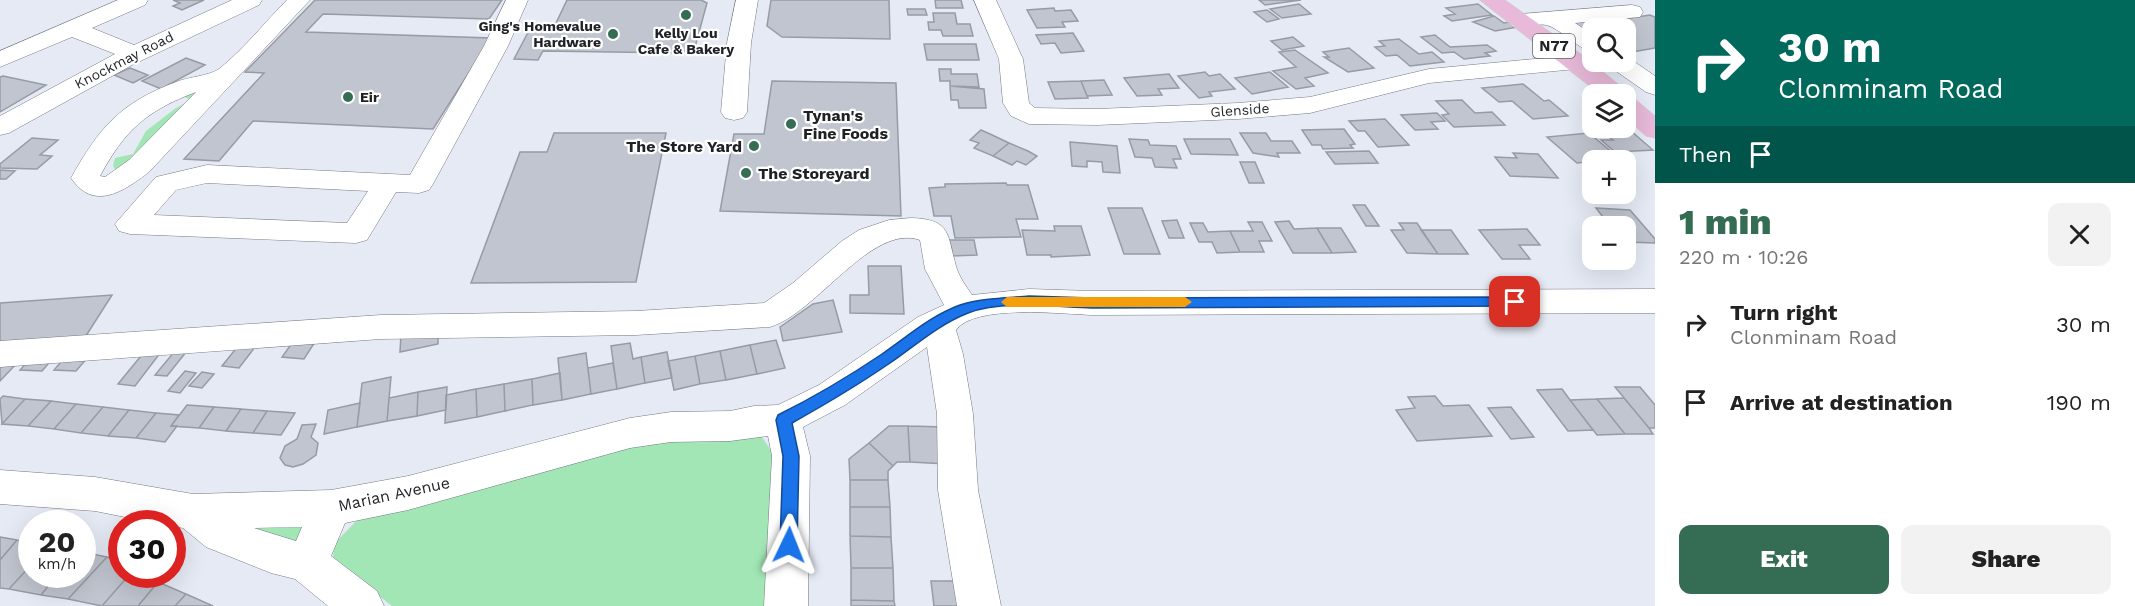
<!DOCTYPE html>
<meta charset="utf-8">
<style>
:root{--surface:#fff;--page:#f2f2f2;--text:#222;--muted:#767676;--accent:#356d54}
body{margin:0;font-family:"Work Sans",sans-serif;background:var(--page);color:var(--text);height:100vh;display:flex;flex-direction:column;font-size:22px;white-space:nowrap}
*{box-sizing:border-box;margin:0}
p{font-size:20px;color:var(--muted)}
.icon{flex:none;width:33px;height:33px;fill:none;stroke:currentColor;stroke-width:2;stroke-linecap:round;stroke-linejoin:round}
.map{position:relative;flex:1;overflow:hidden}
.side{display:flex;flex-direction:column;background:var(--surface);width:480px}
.side>*{flex:none}
.hud{background:#00695c;color:#fff;overflow:hidden}
.fabs{position:absolute;left:1582px;top:18px;display:grid;gap:12px}
.fabs a{display:grid;place-items:center;width:54px;height:54px;border-radius:12px;background:var(--surface);box-shadow:0 6px 24px #0002;font-size:30px}
.speed{position:absolute;left:18px;top:510px;display:flex;gap:12px;font-size:30px;font-weight:700;text-align:center}
.speed>*{display:grid;place-content:center;width:78px;height:78px;border-radius:50%;background:var(--surface);box-shadow:0 6px 24px #0002;line-height:1}
.speed small{font-size:15px;font-weight:400}
.speed .limit{border:9px solid #d22;background:#fff;color:#111}
.pin{position:absolute;display:grid;place-items:center;width:51px;height:51px;color:#fff;margin:-26px;border-radius:12px;box-shadow:0 3px 9px #0006}
.me{position:absolute;width:66px;margin:-33px;rotate:2deg;stroke-linejoin:round;filter:drop-shadow(0 0 4px #0008)}
.turn{display:flex;align-items:center;gap:21px;height:126px;padding:0 24px;font-size:27px}
.turn .icon{width:78px;height:78px;stroke-width:2.5}
.turn b{display:block;font-size:42px;line-height:51px}
.then{display:flex;align-items:center;height:57px;padding:0 24px;background:#0003;gap:12px;font-size:22px}
.round{display:grid;place-items:center;flex:none;width:63px;height:63px;border-radius:12px;background:var(--page)}
.summary{display:flex;align-items:center;justify-content:space-between;height:102px;padding:0 24px}
h1{font-size:36px;font-weight:800;line-height:45px;color:var(--accent)}
.cta{display:flex;gap:12px;margin-top:auto;padding:12px 24px}
.cta a{flex:1;height:69px;border-radius:12px;background:var(--accent);color:#fff;font-size:24px;font-weight:800;line-height:69px;text-align:center}
.cta a+a{background:var(--page);color:var(--text)}
ul{padding:0;list-style:none}
li{display:flex;align-items:center;gap:18px;height:78px;padding:0 24px}
li div{flex:1}
li b{display:block;font-size:22px}
li em{font-style:normal}
main{display:flex;flex:1;min-height:0}
.map>svg:first-child{display:block}
.green{fill:#a1e6b4}
.building{fill:#c0c5cf;stroke:#969ba5;stroke-width:1.5}
.lines{fill:none;stroke-linecap:round;stroke-linejoin:round}
.minor-casing{stroke:#757983;stroke-width:1}
.major-casing{stroke:#c9cacb;stroke-width:1}
.minor{fill:#fff;fill-rule:evenodd}
.major{fill:#e8b9d9;fill-rule:evenodd}
.route{fill:#1a73e8;stroke:#114b97;stroke-width:1.5}
.slow{fill:#f59e0b}
.poi-dot{fill:#356d54;stroke:#fff;stroke-width:2}
.labels{text-anchor:middle;dominant-baseline:central;stroke-width:4.5;stroke-linejoin:round;paint-order:stroke}
.far-poi-label{font-size:14px;font-weight:bold;fill:#1f2125;stroke:#fff;text-anchor:end}
.far-street-label{font-size:14px;fill:#1f2125;stroke:#fff}
.shield{fill:#fff;stroke:#626466;stroke-width:1.5}
.shield-label{font-size:15px;font-weight:bold;fill:#1f2125}
.poi-label{font-size:16px;font-weight:bold;fill:#1f2125;stroke:#fff;text-anchor:start}
.street-label{font-size:16px;fill:#1f2125;stroke:#fff}
</style>
<main>
<div class="map">
<svg width="1655" height="606" viewBox="0 0 1655 606">
<rect width="100%" height="100%" fill="#e5eaf5"/>
<path class="green" d="M 204,88 L 125,169 L 115,169 L 113,166 L 115,158 L 133,154 L 146,131 L 176,108 L 191,100 L 179,94 Z
M 762,437 L 774,455 L 770,606 L 392,606 L 333,560 L 334,544 L 364,513 L 661,440 Z
M 309,523 L 296,550 L 245,524 Z"/>
<path class="building" d="M 173,0 L 204,0 L 182,10 L 173,6 L 180,3 Z
M 315,0 L 502,0 L 489,19 L 323,14 L 306,32 L 491,38 L 433,129 L 253,121 L 219,161 L 184,159 L 264,73 L 245,72 Z
M 567,0 L 701,0 L 707,3 L 695,47 L 681,53 L 543,51 L 538,60 L 514,59 L 533,23 L 556,23 Z
M 771,0 L 889,0 L 890,39 L 782,37 L 767,26 Z
M 935,0 L 961,0 L 963,8 L 936,8 Z
M 1259,0 L 1301,0 L 1265,5 Z
M 1299,4 L 1311,14 L 1282,18 L 1270,9 Z
M 1478,4 L 1492,15 L 1452,21 L 1444,16 L 1455,14 L 1446,8 Z
M 1054,8 L 1055,11 L 1071,10 L 1078,21 L 1062,22 L 1065,27 L 1037,28 L 1027,10 Z
M 907,9 L 925,9 L 927,15 L 908,15 Z
M 1267,10 L 1279,19 L 1267,22 L 1254,12 Z
M 933,13 L 955,13 L 957,24 L 970,24 L 973,36 L 943,36 L 941,30 L 929,30 L 928,22 L 934,22 Z
M 1591,15 L 1604,22 L 1650,15 L 1655,17 L 1655,48 L 1626,53 L 1626,28 L 1593,28 L 1593,37 L 1564,20 Z
M 1494,16 L 1504,23 L 1509,22 L 1517,27 L 1495,31 L 1473,22 Z
M 1073,33 L 1084,51 L 1061,53 L 1055,43 L 1041,44 L 1036,35 Z
M 1435,35 L 1450,47 L 1487,45 L 1496,51 L 1485,53 L 1490,56 L 1464,59 L 1454,52 L 1442,53 L 1421,37 Z
M 1293,37 L 1304,46 L 1282,50 L 1271,41 Z
M 1399,39 L 1419,54 L 1432,52 L 1444,62 L 1410,66 L 1397,55 L 1386,56 L 1375,47 L 1385,46 L 1379,41 Z
M 924,44 L 976,44 L 979,60 L 927,60 Z
M 1349,48 L 1374,68 L 1348,72 L 1324,57 L 1329,57 L 1323,52 Z
M 1295,50 L 1328,73 L 1305,78 L 1314,86 L 1296,89 L 1273,71 L 1296,67 L 1279,52 Z
M 186,58 L 205,65 L 161,89 L 142,81 Z
M 130,68 L 148,75 L 133,83 L 114,75 Z
M 939,69 L 951,69 L 951,74 L 977,74 L 979,87 L 950,86 L 950,81 L 940,81 Z
M 1205,72 L 1209,76 L 1220,74 L 1235,89 L 1209,92 L 1212,96 L 1199,98 L 1178,76 Z
M 1270,72 L 1288,87 L 1252,94 L 1235,78 Z
M 1169,74 L 1179,88 L 1158,89 L 1162,95 L 1137,96 L 1124,78 Z
M 3,76 L 46,85 L 0,112 L 0,77 Z
M 1104,80 L 1112,95 L 1087,96 L 1081,81 Z
M 772,81 L 896,83 L 901,216 L 720,211 L 734,134 L 764,134 Z
M 1081,81 L 1088,98 L 1055,99 L 1048,82 Z
M 1523,84 L 1544,101 L 1549,100 L 1568,116 L 1533,119 L 1512,101 L 1499,102 L 1482,88 Z
M 950,86 L 984,89 L 986,108 L 959,108 L 958,100 L 951,100 Z
M 1462,100 L 1475,113 L 1492,112 L 1505,125 L 1454,127 L 1442,115 L 1449,114 L 1436,101 Z
M 1437,113 L 1445,121 L 1431,122 L 1438,129 L 1415,130 L 1401,115 Z
M 1385,119 L 1409,145 L 1378,147 L 1365,131 L 1358,131 L 1349,121 Z
M 1344,129 L 1355,144 L 1350,145 L 1353,148 L 1323,149 L 1321,145 L 1312,145 L 1302,130 Z
M 981,130 L 990,134 L 1009,143 L 993,156 L 974,148 L 979,143 L 970,140 Z
M 1631,131 L 1653,150 L 1615,152 L 1601,140 L 1613,140 L 1604,133 Z
M 554,133 L 666,133 L 636,282 L 471,283 L 520,152 L 547,152 Z
M 1240,133 L 1266,133 L 1271,141 L 1292,141 L 1300,153 L 1277,153 L 1279,157 L 1253,153 Z
M 1589,133 L 1620,159 L 1577,163 L 1547,137 Z
M 32,138 L 58,140 L 40,155 L 52,156 L 37,169 L 0,168 L 0,164 Z
M 1129,139 L 1148,140 L 1150,145 L 1176,146 L 1181,159 L 1173,159 L 1177,168 L 1155,167 L 1152,158 L 1135,157 Z
M 1184,139 L 1230,139 L 1238,155 L 1191,154 Z
M 1070,142 L 1117,146 L 1120,173 L 1103,172 L 1102,162 L 1087,161 L 1087,167 L 1072,166 Z
M 1009,143 L 1028,151 L 1037,156 L 1026,165 L 1017,161 L 1012,165 L 993,156 Z
M 1369,151 L 1378,163 L 1335,164 L 1326,152 Z
M 1513,153 L 1538,154 L 1558,178 L 1510,176 L 1495,157 L 1517,158 Z
M 1240,162 L 1255,162 L 1264,183 L 1249,183 Z
M 0,170 L 15,171 L 6,179 L 0,179 Z
M 1006,183 L 1007,185 L 1028,185 L 1038,219 L 1016,219 L 1021,237 L 955,238 L 951,216 L 934,216 L 929,188 L 945,187 L 945,184 Z
M 1353,205 L 1365,205 L 1379,226 L 1366,226 Z
M 1108,208 L 1142,208 L 1160,254 L 1124,254 Z
M 1596,208 L 1630,210 L 1655,239 L 1655,243 L 1626,242 L 1626,226 L 1600,226 L 1610,226 Z
M 1177,220 L 1184,238 L 1169,238 L 1162,221 Z
M 1289,221 L 1294,229 L 1317,228 L 1332,253 L 1293,253 L 1275,222 Z
M 1248,222 L 1262,222 L 1272,241 L 1259,241 L 1264,252 L 1240,252 L 1230,231 L 1253,231 Z
M 1190,223 L 1203,223 L 1208,232 L 1230,231 L 1240,252 L 1217,253 L 1212,242 L 1199,242 Z
M 1399,223 L 1417,223 L 1438,254 L 1407,253 L 1391,230 L 1404,230 Z
M 1054,226 L 1081,226 L 1090,255 L 1051,257 L 1051,255 L 1027,255 L 1022,230 L 1055,231 Z
M 1317,228 L 1341,228 L 1356,252 L 1332,253 Z
M 1527,229 L 1540,245 L 1519,245 L 1530,259 L 1502,259 L 1479,230 Z
M 1421,230 L 1451,230 L 1468,254 L 1438,254 Z
M 949,240 L 974,240 L 977,255 L 952,256 Z
M 868,266 L 901,266 L 904,314 L 850,313 L 850,295 L 869,295 Z
M 112,295 L 84,339 L 0,345 L 0,303 Z
M 833,300 L 842,332 L 783,341 L 780,327 L 813,304 Z
M 438,333 L 438,344 L 400,352 L 401,334 Z
M 294,340 L 315,342 L 304,359 L 282,357 Z
M 776,340 L 785,368 L 757,374 L 750,345 Z
M 630,343 L 633,359 L 641,357 L 645,383 L 617,389 L 611,346 Z
M 750,345 L 757,374 L 726,380 L 720,351 Z
M 179,346 L 190,347 L 167,376 L 155,375 Z
M 238,346 L 255,347 L 239,368 L 222,366 Z
M 145,351 L 161,352 L 135,386 L 118,384 Z
M 720,351 L 726,380 L 700,384 L 695,356 Z
M 667,352 L 672,378 L 645,383 L 641,357 Z
M 586,353 L 591,394 L 562,400 L 558,358 Z
M 34,355 L 55,356 L 42,371 L 20,370 Z
M 67,355 L 89,356 L 76,371 L 54,370 Z
M 695,356 L 700,384 L 674,390 L 668,361 Z
M 19,361 L 0,381 L 0,362 Z
M 613,363 L 617,389 L 591,394 L 588,368 Z
M 185,371 L 196,373 L 180,393 L 168,391 Z
M 202,372 L 214,374 L 202,388 L 189,386 Z
M 560,373 L 562,400 L 533,405 L 532,379 Z
M 391,377 L 387,421 L 357,427 L 362,383 Z
M 532,379 L 533,405 L 505,411 L 504,384 Z
M 504,384 L 505,411 L 477,417 L 476,389 Z
M 447,387 L 446,410 L 417,416 L 418,392 Z
M 1615,387 L 1640,387 L 1655,405 L 1655,428 L 1649,428 Z
M 476,389 L 477,417 L 445,423 L 446,395 Z
M 1562,389 L 1570,400 L 1593,430 L 1568,431 L 1537,390 Z
M 418,392 L 417,416 L 387,421 L 389,398 Z
M 3,396 L 25,399 L 2,424 L 0,399 Z
M 1435,396 L 1443,406 L 1469,405 L 1492,436 L 1417,441 L 1396,410 L 1415,408 L 1408,397 Z
M 1624,398 L 1649,428 L 1653,434 L 1625,434 L 1597,399 Z
M 25,399 L 51,401 L 28,426 L 2,424 Z
M 1597,399 L 1625,434 L 1597,435 L 1570,400 Z
M 51,401 L 76,404 L 54,429 L 28,426 Z
M 360,403 L 357,427 L 324,434 L 328,410 Z
M 76,404 L 103,407 L 81,433 L 54,429 Z
M 187,405 L 214,407 L 199,428 L 171,426 Z
M 103,407 L 129,410 L 108,436 L 81,433 Z
M 214,407 L 241,409 L 226,431 L 199,428 Z
M 1511,407 L 1534,437 L 1511,439 L 1488,408 Z
M 241,409 L 267,411 L 253,433 L 226,431 Z
M 129,410 L 156,413 L 136,438 L 108,436 Z
M 267,411 L 295,413 L 281,435 L 253,433 Z
M 156,413 L 179,415 L 171,426 L 177,426 L 165,442 L 136,438 Z
M 316,424 L 311,437 L 318,443 L 316,455 L 303,464 L 293,467 L 285,465 L 280,458 L 285,446 L 297,439 L 302,425 Z
M 889,426 L 908,426 L 910,462 L 897,462 L 893,466 L 869,443 Z
M 908,426 L 945,427 L 947,464 L 910,462 Z
M 869,443 L 893,466 L 888,471 L 888,480 L 850,480 L 849,459 Z
M 850,480 L 888,480 L 890,507 L 850,507 Z
M 850,507 L 890,507 L 891,537 L 850,536 Z
M 850,536 L 891,537 L 893,568 L 851,568 Z
M 0,537 L 17,540 L 0,560 Z
M 17,540 L 32,543 L 32,564 L 9,589 L 0,588 L 0,560 Z
M 82,552 L 107,557 L 68,599 L 41,595 L 58,574 L 82,574 Z
M 107,557 L 122,562 L 122,574 L 130,574 L 102,606 L 68,599 Z
M 32,564 L 32,574 L 58,574 L 41,595 L 9,589 Z
M 851,568 L 893,568 L 894,601 L 851,600 Z
M 130,574 L 164,575 L 138,606 L 102,606 Z
M 931,581 L 962,581 L 966,606 L 934,606 Z
M 158,582 L 186,594 L 175,606 L 138,606 Z
M 186,594 L 213,606 L 175,606 Z
M 851,600 L 894,601 L 895,606 L 851,606 Z"/>
<g class="lines">
<defs>
<path id="minor" d="M 118,0 L 148,0 L 145,5 L 92,28 L 134,45 L 232,0 L 262,0 L 259,5 L 132,65 L 9,133 L 0,135 L 0,116 L 115,54 L 72,37 L 0,67 L 0,51 Z
M 287,0 L 310,0 L 149,172 C 124,191 94,212 71,178 C 99,128 120,103 176,82 C 188,77 209,76 219,69 C 244,49 265,22 287,0 ZM 196,92 L 129,160 L 105,177 L 100,176 C 125,130 146,111 196,92 Z
M 506,0 L 528,0 L 508,46 L 433,184 L 429,190 L 419,193 L 396,192 L 367,240 L 356,243 L 130,234 L 119,231 L 115,224 L 156,177 L 207,165 L 410,175 L 484,46 ZM 207,183 L 368,191 L 347,223 L 154,215 L 176,190 Z
M 736,0 L 758,0 L 751,43 L 747,112 L 743,118 L 734,120 L 725,118 L 721,112 L 727,43 Z
M 974,0 L 996,0 L 1023,59 L 1029,103 L 1035,108 L 1097,109 L 1238,103 L 1310,97 L 1429,69 L 1576,55 L 1585,57 L 1588,62 L 1585,67 L 1576,69 L 1429,83 L 1310,113 L 1238,119 L 1097,125 L 1029,124 L 1011,116 L 1003,103 L 999,59 Z
M 1632,5 L 1640,7 L 1643,12 L 1640,17 L 1575,23 L 1593,35 L 1593,52 C 1576,48 1560,28 1546,25 C 1535,23 1523,29 1512,26 L 1509,21 L 1512,16 L 1520,14 Z
M 1626,56 L 1655,76 L 1655,95 L 1646,92 L 1610,67 L 1607,62 L 1626,62 Z
M 911,218 C 952,219 947,235 956,266 C 959,277 966,286 972,295 L 1029,289 L 1092,291 L 1655,289 L 1655,313 L 1092,315 C 1063,314 974,304 956,330 L 963,354 L 973,414 L 978,490 L 1001,606 L 957,606 L 938,490 L 937,414 L 927,347 L 845,405 L 803,427 L 810,456 L 808,606 L 764,606 L 772,456 L 768,436 L 730,441 L 671,442 L 630,448 L 408,510 L 345,523 L 331,556 L 377,591 L 384,606 L 328,606 L 295,579 L 271,573 L 206,547 L 183,528 L 172,526 L 172,524 L 160,524 L 95,511 L 0,504 L 0,470 L 95,477 L 193,494 L 331,490 L 408,476 L 630,418 L 671,412 L 730,411 L 754,406 L 778,405 L 819,385 L 918,317 L 944,305 L 925,269 L 920,240 C 871,223 817,313 770,327 L 636,335 L 381,339 L 0,367 L 0,341 L 381,315 L 636,311 L 764,303 L 793,283 L 842,241 L 859,230 L 889,220 ZM 302,527 L 296,541 L 254,528 Z"/>
<path id="major" d="M 1480,0 L 1505,0 L 1585,57 L 1624,89 L 1628,94 L 1626,96 L 1635,99 L 1655,116 L 1655,138 L 1646,136 L 1626,118 L 1626,94 L 1600,94 Z"/>
</defs>
<use href="#minor" class="minor-casing"/>
<use href="#major" class="major-casing"/>
<use href="#minor" class="minor"/>
<use href="#major" class="major"/>
</g>
<path class="route" d="M 1029,296 L 1092,298 L 1515,297 L 1521,302 L 1515,306 L 1092,308 C 1055,307 1003,300 968,313 C 938,325 916,345 890,363 C 858,385 826,404 792,423 L 799,456 L 797,545 L 795,550 L 789,553 L 783,550 L 780,545 L 783,456 L 776,420 L 778,415 C 814,397 848,377 882,354 C 908,336 930,316 960,305 C 982,298 1006,298 1029,296 Z"/>
<path class="slow" d="M 1007,297 L 1185,297 L 1192,302 L 1185,307 L 1007,307 L 1001,302 Z"/>
<g class="poi-dot">
<circle cx="686" cy="15" r="6"/>
<circle cx="613" cy="34" r="6"/>
<circle cx="348" cy="97" r="6"/>
<circle cx="791" cy="124" r="6"/>
<circle cx="754" cy="146" r="6"/>
<circle cx="746" cy="173" r="6"/>
</g>
<g class="labels">
<g class="far-poi-label">
<text x="601" y="26">Ging's Homevalue<tspan x="601" dy="16">Hardware</tspan></text>
<text x="686" y="33" text-anchor="middle">Kelly Lou<tspan x="686" dy="16">Cafe &amp; Bakery</tspan></text>
<text x="360" y="97" text-anchor="start">Eir</text>
</g>
<g class="far-street-label">
<text transform="translate(124 60) rotate(-27)">Knockmay Road</text>
<text transform="translate(1240 110) rotate(-4)">Glenside</text>
</g>
<rect class="shield" x="1533" y="34" width="42" height="24" rx="4.5"/>
<g class="shield-label">
<text x="1554" y="46">N77</text>
</g>
<g class="poi-label">
<text x="803" y="115">Tynan's<tspan x="803" dy="18">Fine Foods</tspan></text>
<text x="742" y="146" text-anchor="end">The Store Yard</text>
<text x="758" y="173">The Storeyard</text>
</g>
<g class="street-label">
<text transform="translate(394 494) rotate(-12)">Marian Avenue</text>
</g>
</g>
</svg>
<div class="fabs">
<a><svg class="icon" aria-label="search" viewBox="0 0 24 24"><circle cx="10" cy="10" r="6"/><path d="M15 15l6 6"/></svg></a>
<a><svg class="icon" aria-label="layers" viewBox="0 0 24 24"><path d="M12 4l9 5-9 5-9-5zM3 14l9 5 9-5"/></svg></a>
<a>+</a>
<a>−</a>
</div>
<div class="speed"><div>20<small>km/h</small></div><div class="limit">30</div></div>
<div class="pin" style="left:1515px;top:302px;background:#d93025"><svg class="icon" aria-label="arrive" viewBox="0 0 24 24"><path d="M6 21V4h12l-3 4 3 4H6"/></svg></div>
<svg class="me" style="left:789px;top:545px" viewBox="-20 -20 40 40"><path d="M0-17L14 15 0 8-14 15z" fill="#1a73e8" stroke="#fff" stroke-width="4"/></svg>
</div>
<section class="side">
<div class="hud">
<div class="turn"><svg class="icon" aria-label="right" viewBox="0 0 24 24"><path d="M7 20v-9h11M14 6l5 5-5 5"/></svg><div><b>30 m</b>Clonminam Road</div></div>
<div class="then">Then<svg class="icon" aria-label="arrive" viewBox="0 0 24 24"><path d="M6 21V4h12l-3 4 3 4H6"/></svg></div>
</div>
<div class="summary"><div><h1>1 min</h1><p>220 m · 10:26</p></div><a class="round"><svg class="icon" aria-label="close" viewBox="0 0 24 24"><path d="M6 6l12 12M18 6L6 18"/></svg></a></div>
<ul>
<li><svg class="icon" aria-label="right" viewBox="0 0 24 24"><path d="M7 20v-9h11M14 6l5 5-5 5"/></svg><div><b>Turn right</b><p>Clonminam Road</p></div><em>30 m</em></li>
<li><svg class="icon" aria-label="arrive" viewBox="0 0 24 24"><path d="M6 21V4h12l-3 4 3 4H6"/></svg><div><b>Arrive at destination</b></div><em>190 m</em></li>
</ul>
<div class="cta"><a>Exit</a><a>Share</a></div>
</section>
</main>
